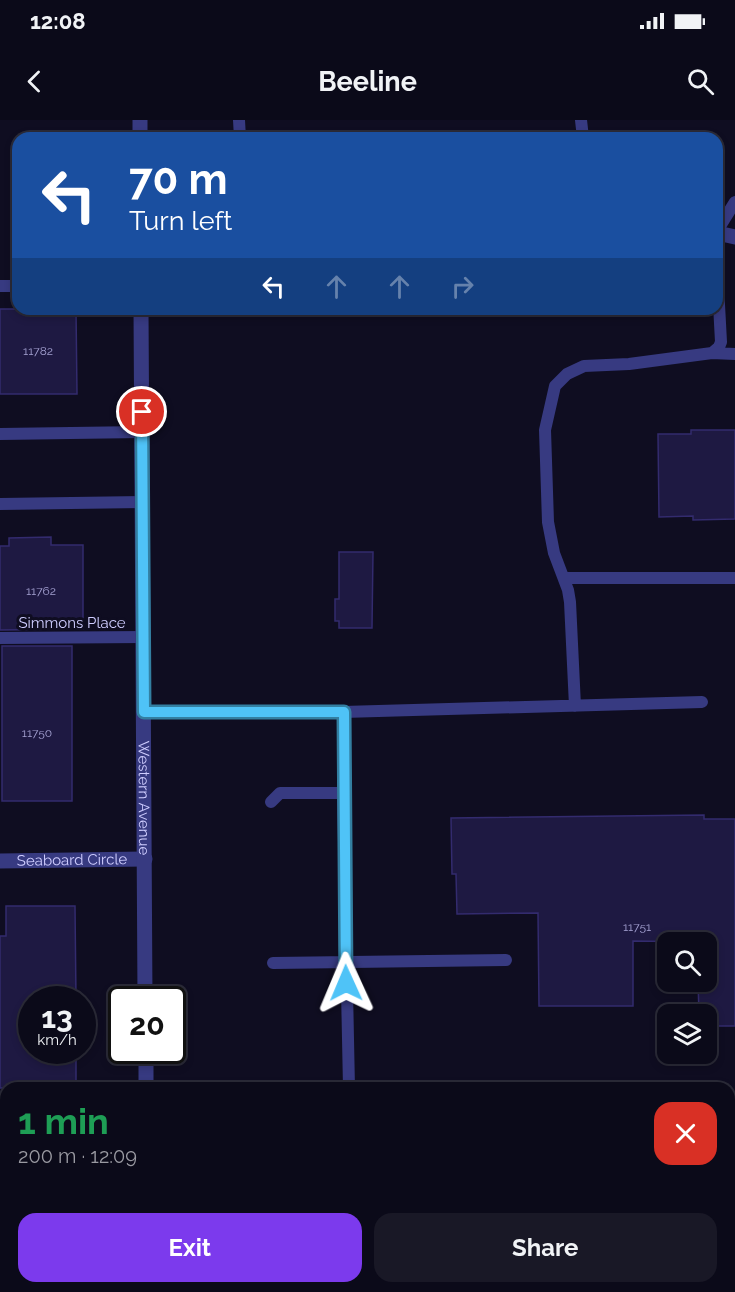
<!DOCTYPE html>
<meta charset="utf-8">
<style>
:root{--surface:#0b0a19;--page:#191826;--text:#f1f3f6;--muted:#9a9aa2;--line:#2b2b38;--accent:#7c3aed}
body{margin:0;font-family:Raleway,sans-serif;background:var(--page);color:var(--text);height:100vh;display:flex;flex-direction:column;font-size:22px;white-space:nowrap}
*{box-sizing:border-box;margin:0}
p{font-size:20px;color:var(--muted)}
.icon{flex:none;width:33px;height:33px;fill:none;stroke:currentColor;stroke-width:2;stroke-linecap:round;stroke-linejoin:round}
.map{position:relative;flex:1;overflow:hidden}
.drawer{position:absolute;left:0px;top:962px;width:735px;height:212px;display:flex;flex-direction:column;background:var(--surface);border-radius:18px 18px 0 0;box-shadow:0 3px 9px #0003,0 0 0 2px var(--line)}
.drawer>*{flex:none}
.top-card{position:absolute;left:12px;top:12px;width:711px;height:183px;border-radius:18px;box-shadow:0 3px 9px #0003,0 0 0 2px var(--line);background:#1a4fa0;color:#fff;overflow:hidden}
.buttons{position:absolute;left:657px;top:812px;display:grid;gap:12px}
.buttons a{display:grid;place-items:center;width:60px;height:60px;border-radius:12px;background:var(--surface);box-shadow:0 3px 9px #0003,0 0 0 2px var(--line);font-size:30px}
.speed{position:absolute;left:18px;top:866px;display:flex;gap:12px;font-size:30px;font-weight:700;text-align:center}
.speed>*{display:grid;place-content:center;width:78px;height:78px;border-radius:50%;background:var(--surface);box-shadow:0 3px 9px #0003,0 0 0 2px var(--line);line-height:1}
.speed small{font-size:15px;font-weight:400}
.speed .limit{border:3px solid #111;border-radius:9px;background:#fff;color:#111}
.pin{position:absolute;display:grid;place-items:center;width:51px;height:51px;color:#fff;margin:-26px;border:3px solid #fff;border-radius:50%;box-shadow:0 2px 6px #0007}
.me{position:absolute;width:66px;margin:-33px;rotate:359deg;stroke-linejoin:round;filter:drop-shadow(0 0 4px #0008)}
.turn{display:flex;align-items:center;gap:21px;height:126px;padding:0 18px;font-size:27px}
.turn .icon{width:78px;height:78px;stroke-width:2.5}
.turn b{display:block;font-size:42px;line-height:51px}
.lanes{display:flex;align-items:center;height:57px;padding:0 18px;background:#0003;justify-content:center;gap:30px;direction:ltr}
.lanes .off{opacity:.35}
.round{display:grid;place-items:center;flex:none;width:63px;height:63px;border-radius:18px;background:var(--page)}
.headline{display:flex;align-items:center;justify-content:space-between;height:102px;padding:0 18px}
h1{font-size:36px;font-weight:700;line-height:45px;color:#1e9e55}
.cta{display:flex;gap:12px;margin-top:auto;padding:12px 18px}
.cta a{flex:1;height:69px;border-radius:18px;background:var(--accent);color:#fff;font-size:24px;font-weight:700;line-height:69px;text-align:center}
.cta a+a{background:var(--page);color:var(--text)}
.status{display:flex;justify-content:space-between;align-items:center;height:42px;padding:0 30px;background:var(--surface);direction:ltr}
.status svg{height:16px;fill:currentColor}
header{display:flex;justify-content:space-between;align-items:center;height:78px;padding:0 18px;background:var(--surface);font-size:27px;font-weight:700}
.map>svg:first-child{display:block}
.building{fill:#1e1942;stroke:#332b6e;stroke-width:1.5}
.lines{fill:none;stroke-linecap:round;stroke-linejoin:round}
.service{stroke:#373a81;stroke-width:12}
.minor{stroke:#373a81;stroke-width:15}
.tertiary{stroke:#373a81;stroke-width:15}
.route-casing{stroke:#337fa1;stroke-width:15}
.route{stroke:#4fc3f7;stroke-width:10}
.labels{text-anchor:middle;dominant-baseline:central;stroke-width:6;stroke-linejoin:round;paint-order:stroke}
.number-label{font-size:12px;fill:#a3a0d0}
.street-label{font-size:15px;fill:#cfcdff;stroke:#0f0d21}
</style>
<div class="status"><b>12:08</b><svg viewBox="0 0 49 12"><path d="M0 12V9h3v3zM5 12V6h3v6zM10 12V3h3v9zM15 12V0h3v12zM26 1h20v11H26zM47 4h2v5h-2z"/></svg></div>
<header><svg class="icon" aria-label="back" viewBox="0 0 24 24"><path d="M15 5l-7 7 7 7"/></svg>Beeline<svg class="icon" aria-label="search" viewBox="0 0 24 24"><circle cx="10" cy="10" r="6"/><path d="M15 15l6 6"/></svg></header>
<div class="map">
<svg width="735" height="1172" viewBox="0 0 735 1172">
<rect width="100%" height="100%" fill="#0f0d21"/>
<path class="building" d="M 0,189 L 76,189 L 77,274 L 0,274 Z
M 691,310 L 735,310 L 735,399 L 693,400 L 693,396 L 659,397 L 658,314 L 691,314 Z
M 51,417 L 51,425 L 83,425 L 83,509 L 0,510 L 0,426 L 9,426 L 9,418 Z
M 339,432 L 373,432 L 372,508 L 339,508 L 339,501 L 335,501 L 335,479 L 339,479 Z
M 2,526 L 72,526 L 72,681 L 2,681 Z
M 704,695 L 704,699 L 735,699 L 735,906 L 706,906 L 706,894 L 699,894 L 698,861 L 706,861 L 706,822 L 633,821 L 633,886 L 539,886 L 538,793 L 457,794 L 456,754 L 452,754 L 451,698 Z
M 6,786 L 75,786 L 76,879 L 32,879 L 32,930 L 76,930 L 76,968 L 0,968 L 0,816 L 6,816 Z"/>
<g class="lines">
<path class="service" d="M 239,0 L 240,18
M 581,0 L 583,18
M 717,111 L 735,82
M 0,166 L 18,166
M 712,233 L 735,234
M 0,314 L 142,312
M 0,384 L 143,382
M 564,458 L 735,458
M 0,518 L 145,517
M 575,586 L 570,482 L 568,470 L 554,433 L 548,402 L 545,310 L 555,266 L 567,254 L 584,246 L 629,244 L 712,233 L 719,227 L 721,222 L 717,147
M 145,592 L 343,592 L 343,673 L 280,673 L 271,682
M 343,592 L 702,582
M 343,673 L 349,968
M 273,843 L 506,840
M 0,1041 L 6,1041"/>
<g class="minor">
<path d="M 717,113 L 735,117"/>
<path id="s1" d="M 0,741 L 145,739"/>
</g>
<g class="tertiary">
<path d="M 140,0 L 140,18"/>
<path id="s2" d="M 141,189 L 145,879"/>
<path d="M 146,930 L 146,968"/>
<path d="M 147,1167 L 147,1172"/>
</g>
</g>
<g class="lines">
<defs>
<path id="route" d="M 142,292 L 144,592 L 344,592 L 346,863"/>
</defs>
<use href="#route" class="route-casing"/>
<use href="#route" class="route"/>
</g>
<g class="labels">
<g class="number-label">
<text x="38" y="231">11782</text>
<text x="41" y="471">11762</text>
<text x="37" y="613">11750</text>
<text x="637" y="807">11751</text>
</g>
<g class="street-label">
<text x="72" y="503">Simmons Place</text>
<text stroke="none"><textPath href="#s2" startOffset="489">Western Avenue</textPath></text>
<text stroke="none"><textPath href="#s1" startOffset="72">Seaboard Circle</textPath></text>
</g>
</g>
</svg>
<div class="buttons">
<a><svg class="icon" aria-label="search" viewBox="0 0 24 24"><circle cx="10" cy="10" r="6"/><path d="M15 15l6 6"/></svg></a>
<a><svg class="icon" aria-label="layers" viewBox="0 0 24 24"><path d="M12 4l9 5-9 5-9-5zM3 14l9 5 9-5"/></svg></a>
</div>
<div class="speed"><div>13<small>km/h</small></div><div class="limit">20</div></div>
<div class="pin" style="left:142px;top:292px;background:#d93025"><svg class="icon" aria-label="arrive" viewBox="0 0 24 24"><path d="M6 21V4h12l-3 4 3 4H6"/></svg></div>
<svg class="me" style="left:346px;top:863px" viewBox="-20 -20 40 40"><path d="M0-17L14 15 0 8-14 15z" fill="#4fc3f7" stroke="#fff" stroke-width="4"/></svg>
<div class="top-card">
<div class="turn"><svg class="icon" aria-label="left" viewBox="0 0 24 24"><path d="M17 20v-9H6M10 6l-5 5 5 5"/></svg><div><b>70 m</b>Turn left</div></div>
<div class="lanes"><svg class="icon" aria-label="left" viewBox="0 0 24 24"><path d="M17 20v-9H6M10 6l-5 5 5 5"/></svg><svg class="icon off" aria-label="ahead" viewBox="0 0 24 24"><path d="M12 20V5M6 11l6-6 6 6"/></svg><svg class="icon off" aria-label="ahead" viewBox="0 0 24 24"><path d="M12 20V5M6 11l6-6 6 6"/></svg><svg class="icon off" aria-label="right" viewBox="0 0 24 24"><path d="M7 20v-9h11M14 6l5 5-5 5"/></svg></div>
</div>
<section class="drawer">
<div class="headline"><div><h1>1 min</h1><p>200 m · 12:09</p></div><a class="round" style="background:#d93025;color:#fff"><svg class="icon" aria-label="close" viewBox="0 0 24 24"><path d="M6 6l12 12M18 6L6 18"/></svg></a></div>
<div class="cta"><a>Exit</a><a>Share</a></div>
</section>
</div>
